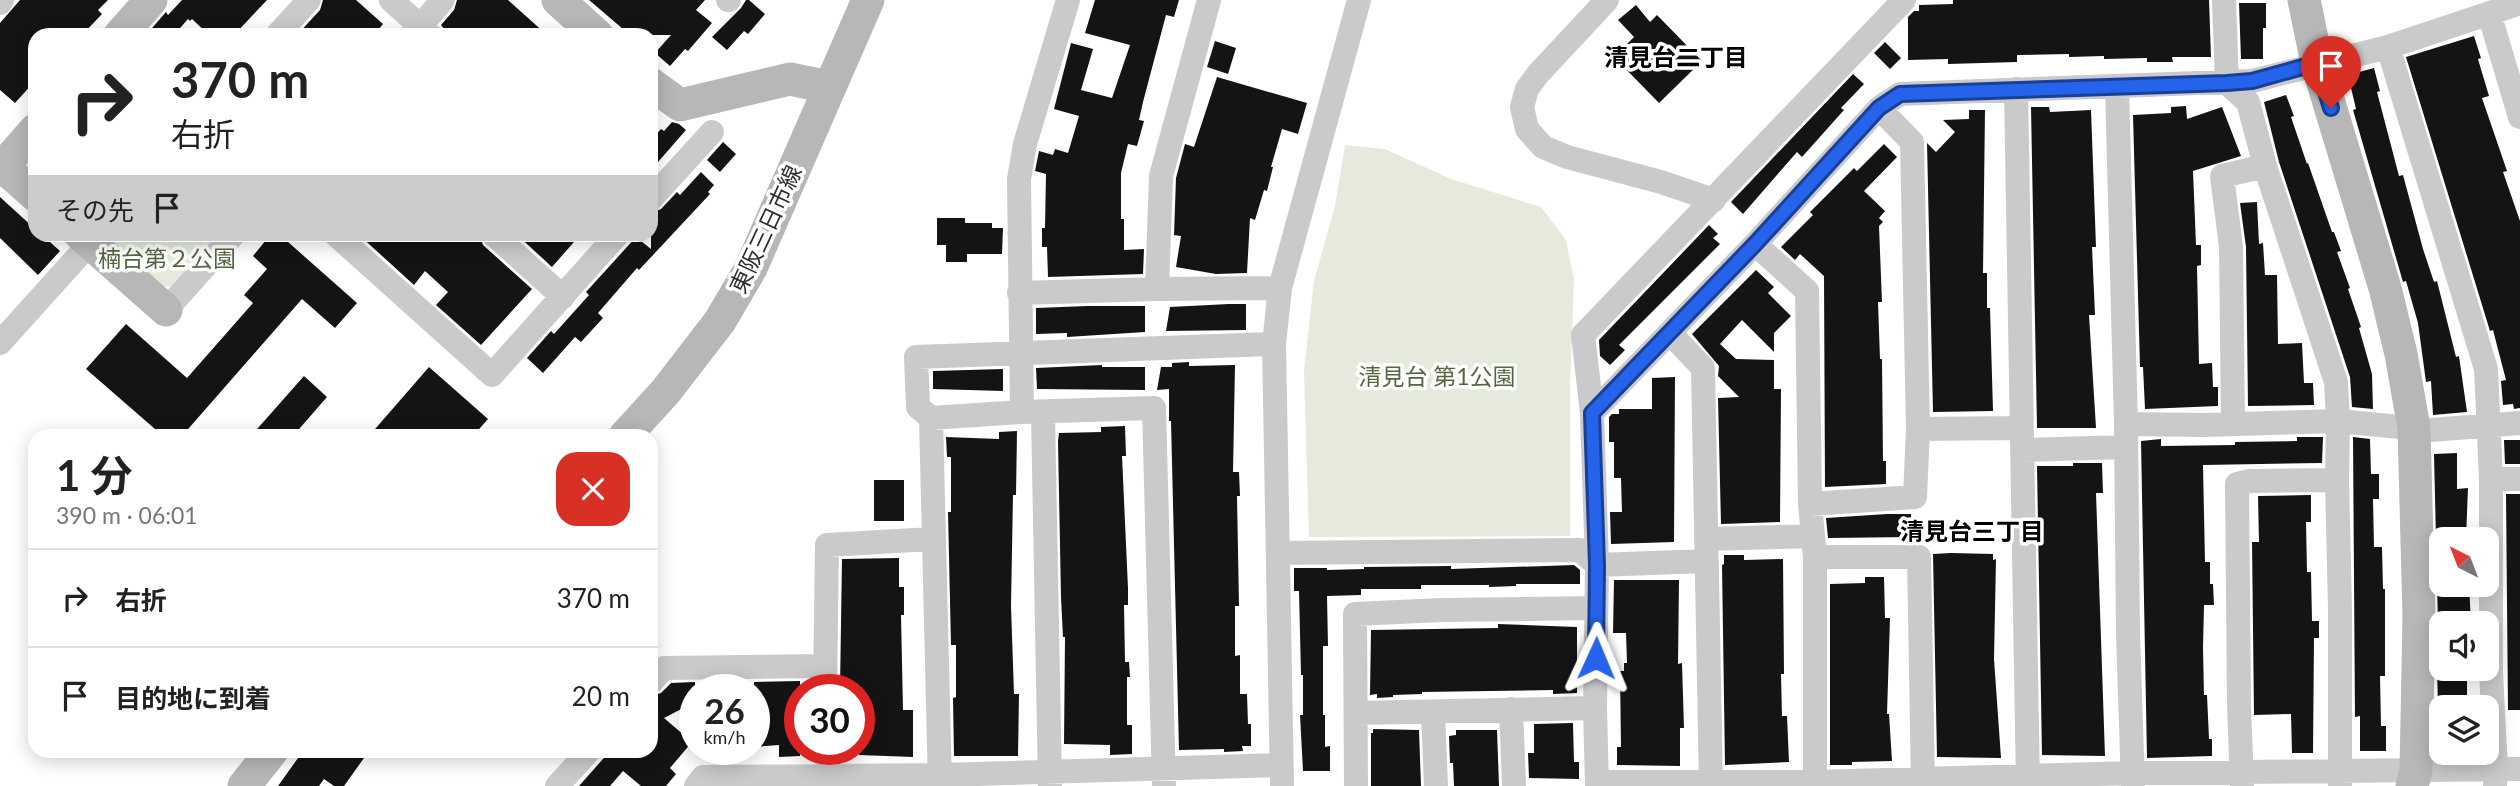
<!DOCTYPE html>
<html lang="ja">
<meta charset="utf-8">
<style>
:root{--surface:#fff;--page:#f6f6f6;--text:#222;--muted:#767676;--line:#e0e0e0}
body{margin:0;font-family:Lato,"Noto Sans JP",sans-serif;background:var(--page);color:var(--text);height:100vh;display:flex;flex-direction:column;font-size:26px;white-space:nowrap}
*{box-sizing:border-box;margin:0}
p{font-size:23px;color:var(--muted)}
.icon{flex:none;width:38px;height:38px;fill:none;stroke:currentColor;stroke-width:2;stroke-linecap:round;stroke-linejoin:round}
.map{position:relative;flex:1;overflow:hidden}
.sheet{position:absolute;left:28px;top:429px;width:630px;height:329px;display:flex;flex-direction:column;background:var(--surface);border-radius:21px;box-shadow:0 4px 18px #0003}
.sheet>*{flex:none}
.top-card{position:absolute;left:28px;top:28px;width:630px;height:214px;border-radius:21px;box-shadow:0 4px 18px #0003;background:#fff;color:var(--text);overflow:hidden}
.needle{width:46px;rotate:318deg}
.controls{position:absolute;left:2429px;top:527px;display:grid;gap:14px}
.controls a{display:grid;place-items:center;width:70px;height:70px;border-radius:14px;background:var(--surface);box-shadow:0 4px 18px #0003;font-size:35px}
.speed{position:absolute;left:679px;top:674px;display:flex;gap:14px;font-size:35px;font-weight:700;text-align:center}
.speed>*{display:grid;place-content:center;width:91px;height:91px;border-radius:50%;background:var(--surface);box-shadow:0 4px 18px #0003;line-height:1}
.speed small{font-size:18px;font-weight:400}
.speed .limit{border:10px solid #d22;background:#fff;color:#111}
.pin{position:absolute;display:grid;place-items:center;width:60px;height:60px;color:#fff;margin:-72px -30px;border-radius:50% 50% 50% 0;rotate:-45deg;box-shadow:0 0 7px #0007}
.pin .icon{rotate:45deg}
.me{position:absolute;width:77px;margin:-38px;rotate:1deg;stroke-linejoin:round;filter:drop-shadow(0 0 5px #0008)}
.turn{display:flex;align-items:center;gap:24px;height:147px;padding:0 28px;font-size:32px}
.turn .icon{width:91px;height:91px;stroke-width:2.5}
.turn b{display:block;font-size:49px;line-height:60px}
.then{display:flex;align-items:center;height:66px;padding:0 28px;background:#0003;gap:14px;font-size:26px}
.round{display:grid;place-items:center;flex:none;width:74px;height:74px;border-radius:21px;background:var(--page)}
.headline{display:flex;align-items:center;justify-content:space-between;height:119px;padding:0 28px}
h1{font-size:42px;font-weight:700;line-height:52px}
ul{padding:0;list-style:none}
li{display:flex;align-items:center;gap:21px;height:98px;padding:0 28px;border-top:2px solid var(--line)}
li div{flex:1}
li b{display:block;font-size:26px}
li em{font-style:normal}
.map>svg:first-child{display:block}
.green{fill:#e5eadc}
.building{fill:#141414}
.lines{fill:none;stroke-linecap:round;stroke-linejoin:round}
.street{stroke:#cacaca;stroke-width:24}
.secondary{stroke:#b7b7b7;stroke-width:33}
.route-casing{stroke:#184099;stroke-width:18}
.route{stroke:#2563eb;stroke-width:12}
.labels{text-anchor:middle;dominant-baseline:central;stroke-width:7;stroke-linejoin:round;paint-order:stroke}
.street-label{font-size:23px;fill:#2d2d2d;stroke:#fff}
.park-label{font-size:23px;fill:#54663e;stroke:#fff}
.neighbourhood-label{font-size:24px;font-weight:bold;fill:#000;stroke:#fff}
</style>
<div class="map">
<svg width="2520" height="786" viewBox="0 0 2520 786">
<rect width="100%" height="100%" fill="#fff"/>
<path class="green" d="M 1345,145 L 1385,149 L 1451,179 L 1541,207 L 1566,240 L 1574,280 L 1570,387 L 1570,536 L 1309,537 L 1304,371 L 1314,281 L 1335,206 Z
M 107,235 L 107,234 L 221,235 L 173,286 L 163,287 Z"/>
<path class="building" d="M 20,0 L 108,0 L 98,10 L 102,14 L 82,35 L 35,35 L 35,81 L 15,103 L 0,90 L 0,23 Z
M 182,0 L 267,0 L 234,35 L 209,35 L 192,19 L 190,21 L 188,19 L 174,35 L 146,35 L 166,12 L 168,15 Z
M 323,0 L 356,0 L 383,24 L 374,35 L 297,35 L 320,10 Z
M 457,0 L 508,0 L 547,35 L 449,35 L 441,25 L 454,10 Z
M 589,0 L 705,0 L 696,10 L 712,23 L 688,51 L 685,49 L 670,66 L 655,53 L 671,35 L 630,35 Z
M 746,0 L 749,0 L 765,14 L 748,34 L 744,31 L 727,50 L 712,37 L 741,8 Z
M 1095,0 L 1179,0 L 1174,17 L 1166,15 L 1143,102 L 1139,120 L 1144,121 L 1137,146 L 1128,144 L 1121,173 L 1121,219 L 1124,219 L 1124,250 L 1144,249 L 1143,274 L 1048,277 L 1047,247 L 1042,247 L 1042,228 L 1045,228 L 1046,174 L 1035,171 L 1039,151 L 1053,155 L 1055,149 L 1068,153 L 1079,116 L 1054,109 L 1071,43 L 1093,49 L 1081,90 L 1112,98 L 1130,45 L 1085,33 Z
M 1953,0 L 2209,0 L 2211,57 L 2172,57 L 2173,62 L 2147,62 L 2147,58 L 2104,59 L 2104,56 L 2069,57 L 2069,54 L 2017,55 L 2017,62 L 1948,64 L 1948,59 L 1908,60 L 1908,17 L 1914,11 L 1919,11 L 1919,5 L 1953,4 Z
M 2239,3 L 2266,3 L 2266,28 L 2263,28 L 2263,59 L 2241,59 Z
M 1636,5 L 1650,22 L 1657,15 L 1702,61 L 1659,103 L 1614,57 L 1634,37 L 1618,20 Z
M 2474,36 L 2481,58 L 2478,59 L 2489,96 L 2482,98 L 2507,171 L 2503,172 L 2520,221 L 2520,408 L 2514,409 L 2513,404 L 2503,405 L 2501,381 L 2506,380 L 2493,330 L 2490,331 L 2406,57 Z
M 1215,41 L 1236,48 L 1228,74 L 1207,67 Z
M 1885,42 L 1901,58 L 1890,69 L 1874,53 Z
M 2374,68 L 2380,91 L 2377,92 L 2399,176 L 2403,175 L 2423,249 L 2434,282 L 2437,281 L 2456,357 L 2459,356 L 2467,412 L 2433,415 L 2431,381 L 2426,382 L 2418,323 L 2406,281 L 2403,282 L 2353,110 L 2356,109 L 2348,75 Z
M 1853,74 L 1864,84 L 1841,108 L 1844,110 L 1802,157 L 1797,152 L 1743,214 L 1731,202 Z
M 1217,77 L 1307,103 L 1298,134 L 1282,129 L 1271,167 L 1273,167 L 1267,191 L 1264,190 L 1255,220 L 1250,218 L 1247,273 L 1216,274 L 1176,267 L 1181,236 L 1174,235 L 1176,178 L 1185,144 L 1194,147 Z
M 2286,95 L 2294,116 L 2291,117 L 2307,164 L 2308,163 L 2332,232 L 2334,232 L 2341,251 L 2337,252 L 2350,288 L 2348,289 L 2361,327 L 2359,328 L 2372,374 L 2373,409 L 2352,407 L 2350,377 L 2279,162 L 2264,102 Z
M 2186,106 L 2187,119 L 2222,107 L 2241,156 L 2193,171 L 2196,245 L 2201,245 L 2201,265 L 2197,266 L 2199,364 L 2212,363 L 2213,387 L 2218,387 L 2218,406 L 2145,409 L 2143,367 L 2140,367 L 2133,115 L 2171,113 L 2171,107 Z
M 2031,107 L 2049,107 L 2050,112 L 2091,110 L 2096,247 L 2092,247 L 2095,315 L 2089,315 L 2096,428 L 2037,428 Z
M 1969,110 L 1985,110 L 1983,273 L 1987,273 L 1987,308 L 1990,308 L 1993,411 L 1933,412 L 1927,143 L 1936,152 L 1955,132 L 1943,120 L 1969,119 Z
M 672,122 L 679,124 L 686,130 L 651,170 L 651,140 L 661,129 L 664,131 Z
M 723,142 L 736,154 L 720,172 L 707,160 Z
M 1884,144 L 1897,157 L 1864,191 L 1885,211 L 1879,218 L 1883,222 L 1879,226 L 1882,302 L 1878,302 L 1880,359 L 1882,359 L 1883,461 L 1886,461 L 1886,484 L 1825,487 L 1824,276 L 1800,254 L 1795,260 L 1781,247 L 1813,215 L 1810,212 L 1854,168 L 1857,171 Z
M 701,172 L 714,185 L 708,192 L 710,194 L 639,270 L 637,268 L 598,313 L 603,318 L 581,342 L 575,337 L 543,373 L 527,358 L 551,331 L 554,334 L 589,295 L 586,292 L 636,237 L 651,249 L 651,213 L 661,209 L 677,192 L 680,195 Z
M 0,197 L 35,229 L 35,234 L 41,234 L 60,251 L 38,275 L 0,238 Z
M 2257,202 L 2259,244 L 2263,243 L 2265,275 L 2277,275 L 2278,344 L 2302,343 L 2304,383 L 2313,383 L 2314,405 L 2248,406 L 2246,247 L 2240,203 Z
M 937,218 L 965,218 L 965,223 L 992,223 L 992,228 L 1003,228 L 1002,254 L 967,254 L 967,262 L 946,262 L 946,245 L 937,245 Z
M 1709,225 L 1718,234 L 1713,238 L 1720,244 L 1619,345 L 1625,350 L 1610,365 L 1600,356 L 1599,340 Z
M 271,234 L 279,234 L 357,303 L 335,328 L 302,299 L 182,436 L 163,436 L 86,369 L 126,324 L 187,378 L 253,303 L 244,295 L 267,269 L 253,256 Z
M 358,234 L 479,234 L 483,245 L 532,289 L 481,345 L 436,305 L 448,292 L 425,271 L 414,285 Z
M 516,234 L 581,234 L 552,267 Z
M 1756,270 L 1774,287 L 1768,293 L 1791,316 L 1774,333 L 1774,352 L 1742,320 L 1720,344 L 1736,359 L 1774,360 L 1774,389 L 1781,389 L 1780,522 L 1721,524 L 1718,398 L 1739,397 L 1718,376 L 1719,366 L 1692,334 Z
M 1229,304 L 1246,304 L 1246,330 L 1166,331 L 1170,307 Z
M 1087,306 L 1145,306 L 1145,332 L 1067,337 L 1067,333 L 1036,334 L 1036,308 Z
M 1189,362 L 1189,366 L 1235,365 L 1233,472 L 1239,472 L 1240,496 L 1237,496 L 1239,606 L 1235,606 L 1235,656 L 1240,655 L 1240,694 L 1247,694 L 1248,724 L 1251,724 L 1251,746 L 1242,746 L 1243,751 L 1224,752 L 1224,749 L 1179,750 L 1171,421 L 1169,421 L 1169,389 L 1157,390 L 1161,367 L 1172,367 L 1172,363 Z
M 1102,365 L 1102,367 L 1145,367 L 1145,390 L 1037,389 L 1036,368 Z
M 429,367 L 488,419 L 473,436 L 369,436 Z
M 1003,369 L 1003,391 L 933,389 L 933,371 Z
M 304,376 L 327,397 L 293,436 L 251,436 Z
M 1675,377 L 1674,542 L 1611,544 L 1610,512 L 1622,512 L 1621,478 L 1614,478 L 1614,442 L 1609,442 L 1609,417 L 1612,414 L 1619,414 L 1619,409 L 1652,409 L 1652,378 Z
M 1125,426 L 1126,456 L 1122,456 L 1128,588 L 1128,605 L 1124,605 L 1125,662 L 1129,662 L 1130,677 L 1127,677 L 1127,725 L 1132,725 L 1132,754 L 1110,755 L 1110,745 L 1064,744 L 1065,637 L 1063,637 L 1061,597 L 1058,441 L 1059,433 L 1101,432 L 1101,427 Z
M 1017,431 L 1016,495 L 1013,495 L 1011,606 L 1014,694 L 1019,694 L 1018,756 L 954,756 L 953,698 L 956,697 L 956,645 L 951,645 L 948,512 L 951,512 L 951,457 L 947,457 L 946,437 L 999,439 L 999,432 Z
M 2297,437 L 2323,437 L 2322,463 L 2203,465 L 2205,562 L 2210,562 L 2210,584 L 2213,584 L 2214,605 L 2204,605 L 2203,648 L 2204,695 L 2207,695 L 2209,739 L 2212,739 L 2212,756 L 2147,758 L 2141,441 L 2161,439 L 2161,446 L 2235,445 L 2235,442 L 2297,441 Z
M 2353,437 L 2370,439 L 2371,474 L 2379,474 L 2379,499 L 2373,499 L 2374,547 L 2382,547 L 2383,589 L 2385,589 L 2385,676 L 2380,676 L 2381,726 L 2386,726 L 2386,751 L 2360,751 L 2360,716 L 2355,717 Z
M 2504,440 L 2520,440 L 2520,464 L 2505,464 Z
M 2457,453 L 2457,489 L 2468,488 L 2466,539 L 2436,539 L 2434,454 Z
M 2073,463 L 2102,463 L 2103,493 L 2096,493 L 2105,756 L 2042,755 L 2037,466 L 2073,466 Z
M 874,480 L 904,480 L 904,521 L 874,521 Z
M 2506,494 L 2520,494 L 2520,710 L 2508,710 Z
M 2311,495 L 2311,522 L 2306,522 L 2307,572 L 2311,572 L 2312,621 L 2319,621 L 2319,638 L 2314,638 L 2313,753 L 2292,753 L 2291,714 L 2254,715 L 2252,542 L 2259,542 L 2258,496 Z
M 1887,514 L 1911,514 L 1912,537 L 1828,538 L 1826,518 Z
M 1951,553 L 1993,554 L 1993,560 L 1996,559 L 1994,659 L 2001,758 L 1937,757 L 1933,554 Z
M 1724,555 L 1744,555 L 1744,560 L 1783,559 L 1784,674 L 1781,674 L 1782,716 L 1787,716 L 1789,762 L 1725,765 L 1722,565 L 1724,564 Z
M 899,558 L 899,587 L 904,587 L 904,615 L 901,615 L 903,710 L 913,710 L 913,757 L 859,755 L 859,689 L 840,689 L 842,559 Z
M 1574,565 L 1580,570 L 1580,584 L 1516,584 L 1516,586 L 1489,587 L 1489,585 L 1421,585 L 1421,589 L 1361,589 L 1361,595 L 1327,596 L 1328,646 L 1323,646 L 1323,715 L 1325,715 L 1325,747 L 1330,746 L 1330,771 L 1303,771 L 1300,715 L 1303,715 L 1303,675 L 1301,675 L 1299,591 L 1294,591 L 1294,568 L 1327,568 L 1327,570 L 1364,569 L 1364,567 L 1451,566 L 1451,569 Z
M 1865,577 L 1884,577 L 1885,618 L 1890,618 L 1887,714 L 1889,714 L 1892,761 L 1852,762 L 1852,765 L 1830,765 L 1830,584 L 1865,583 Z
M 1614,580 L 1679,580 L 1678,664 L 1682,663 L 1684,728 L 1680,728 L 1680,766 L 1617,765 L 1617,747 L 1621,747 L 1620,671 L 1624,671 L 1624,663 L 1627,663 L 1626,633 L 1613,633 Z
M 2437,584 L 2469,584 L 2471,623 L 2438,623 Z
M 1498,624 L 1577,627 L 1577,693 L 1553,694 L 1553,690 L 1422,692 L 1422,694 L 1393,695 L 1393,697 L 1377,698 L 1377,694 L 1370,695 L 1371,630 L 1498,628 Z
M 2437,668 L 2467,668 L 2467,707 L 2438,707 Z
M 800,681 L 800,756 L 779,757 L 779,745 L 754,747 L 754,682 Z
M 695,682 L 695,702 L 664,718 L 692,742 L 670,768 L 676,774 L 666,786 L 641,786 L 623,771 L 610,786 L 579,786 L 610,751 L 651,751 L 651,696 L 661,693 L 671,683 Z
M 1573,723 L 1574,762 L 1579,762 L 1579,779 L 1529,778 L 1528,753 L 1534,753 L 1534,724 Z
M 1373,729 L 1419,730 L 1421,786 L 1371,786 L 1371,733 L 1373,733 Z
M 1456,730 L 1497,730 L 1499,786 L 1454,786 L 1453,763 L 1450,763 L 1449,736 L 1456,735 Z
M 303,751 L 369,751 L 344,786 L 334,786 L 324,779 L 319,786 L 278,786 Z"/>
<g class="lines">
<path class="street" d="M 391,0 L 430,35
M 728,0 L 729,0
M 1607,0 L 1538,74 L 1527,89 L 1522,107 L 1527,129 L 1543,147 L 1567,157 L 1661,182 L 1714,200
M 2224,0 L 2227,83 L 2248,102 L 2265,166 L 2336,382 L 2338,421 L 2337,480 L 2340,610 L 2340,785
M 0,3 L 2,0
M 2489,13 L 2520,117
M 277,35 L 309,0
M 412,35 L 443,0
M 2388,47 L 2486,369 L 2491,479 L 2491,672 L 2496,768 L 2495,786
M 2117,87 L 2126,424 L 2128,633 L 2133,786
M 2016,89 L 2028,786
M 651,199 L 712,132
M 335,234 L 492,375 L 618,234
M 493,234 L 563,297
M 1755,244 L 1807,291 L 1810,504 L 1815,557 L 1815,786
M 1157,289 L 1161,176 L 1209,0
M 1019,293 L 1157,289 L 1280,288
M 166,310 L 234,234
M 1670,333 L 1703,368 L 1711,786
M 0,343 L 90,243
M 1022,412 L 1019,179 L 1025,144 L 1068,0
M 1043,413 L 1050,786
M 1592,413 L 1755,244 L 1879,108 L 1900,94 L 2252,81 L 2388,47 L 2520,3
M 931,418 L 940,786
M 2126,424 L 2204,425 L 2338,421 L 2431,430 L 2520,423
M 2233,424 L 2231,247 L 2222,176 L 2265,166
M 1918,429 L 2021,428
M 2022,450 L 2125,447
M 2491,479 L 2520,479
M 1810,504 L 1915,497 L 1918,429 L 1912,142 L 1879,108
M 1706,539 L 1813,536
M 1278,553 L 1580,550 L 1597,565 L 1706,561
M 1815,557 L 1919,557 L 1923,786
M 651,682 L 664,668 L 825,666
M 825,690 L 827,545 L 932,539
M 1511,709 L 1514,786
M 1433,712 L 1436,786
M 1356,713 L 1595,708
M 827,749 L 828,786
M 1597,782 L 1815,782 L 2133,773 L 2520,769
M 557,786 L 589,751
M 696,786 L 703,777 L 940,775 L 1281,765
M 1164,786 L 1154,408 L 1022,412 L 931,418 L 918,407 L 916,357 L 1274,344
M 1282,786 L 1274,344 L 1280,288 L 1359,0
M 1356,786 L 1355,614 L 1442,610 L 1596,608
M 1597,786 L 1595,708 L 1597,565 L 1592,413 L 1583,335 L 1904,0
M 2242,786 L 2239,704 L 2237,484 L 2250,481 L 2337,480"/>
<path class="secondary" d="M 558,0 L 597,35
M 2304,0 L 2317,63 L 2385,288 L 2401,354 L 2414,428 L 2419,616 L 2416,771 L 2412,786
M 120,35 L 151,0
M 651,84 L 680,105 L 790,79 L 829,87
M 0,164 L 35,195
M 0,170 L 35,130
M 80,234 L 166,310
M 625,436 L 666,391 L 720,321 L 751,268 L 868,0
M 244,786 L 272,751"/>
</g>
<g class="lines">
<defs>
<path id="route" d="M 1596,658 L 1597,565 L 1592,413 L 1755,244 L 1879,108 L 1900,94 L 2227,83 L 2252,81 L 2317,63 L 2331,108"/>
</defs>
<use href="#route" class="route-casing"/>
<use href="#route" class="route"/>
</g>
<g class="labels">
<g class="street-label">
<text transform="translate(765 229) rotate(-65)">東阪三日市線</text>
</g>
<g class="park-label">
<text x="167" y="258">楠台第２公園</text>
<text x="1437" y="376">清見台 第1公園</text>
</g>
<g class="neighbourhood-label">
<text x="1676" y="56">清見台二丁目</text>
<text x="1972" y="530">清見台三丁目</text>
</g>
</g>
</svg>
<div class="controls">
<a><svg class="needle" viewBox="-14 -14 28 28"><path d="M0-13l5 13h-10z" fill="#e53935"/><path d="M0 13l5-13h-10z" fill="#767676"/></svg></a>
<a><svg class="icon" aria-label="sound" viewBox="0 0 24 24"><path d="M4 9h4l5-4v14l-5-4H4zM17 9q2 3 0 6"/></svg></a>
<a><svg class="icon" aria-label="layers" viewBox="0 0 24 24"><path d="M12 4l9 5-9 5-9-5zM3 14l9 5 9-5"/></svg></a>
</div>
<div class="speed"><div>26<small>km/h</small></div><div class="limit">30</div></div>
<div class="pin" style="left:2331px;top:108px;background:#d93025"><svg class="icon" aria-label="arrive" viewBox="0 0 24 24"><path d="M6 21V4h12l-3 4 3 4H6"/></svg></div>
<svg class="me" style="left:1596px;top:658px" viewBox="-20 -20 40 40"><path d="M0-17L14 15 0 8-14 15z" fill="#2563eb" stroke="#fff" stroke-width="4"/></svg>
<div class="top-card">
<div class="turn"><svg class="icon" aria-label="right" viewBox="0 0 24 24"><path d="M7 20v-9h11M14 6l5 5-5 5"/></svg><div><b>370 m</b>右折</div></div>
<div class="then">その先<svg class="icon" aria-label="arrive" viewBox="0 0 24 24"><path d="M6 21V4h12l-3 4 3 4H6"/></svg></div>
</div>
<section class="sheet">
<div class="headline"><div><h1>1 分</h1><p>390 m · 06:01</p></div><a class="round" style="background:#d93025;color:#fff"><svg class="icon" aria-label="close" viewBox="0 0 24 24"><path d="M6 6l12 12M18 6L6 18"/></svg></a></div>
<ul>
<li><svg class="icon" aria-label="right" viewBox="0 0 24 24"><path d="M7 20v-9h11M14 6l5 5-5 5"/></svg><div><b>右折</b></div><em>370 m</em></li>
<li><svg class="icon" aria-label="arrive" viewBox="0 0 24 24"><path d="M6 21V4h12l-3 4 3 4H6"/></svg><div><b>目的地に到着</b></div><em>20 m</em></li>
</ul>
</section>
</div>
